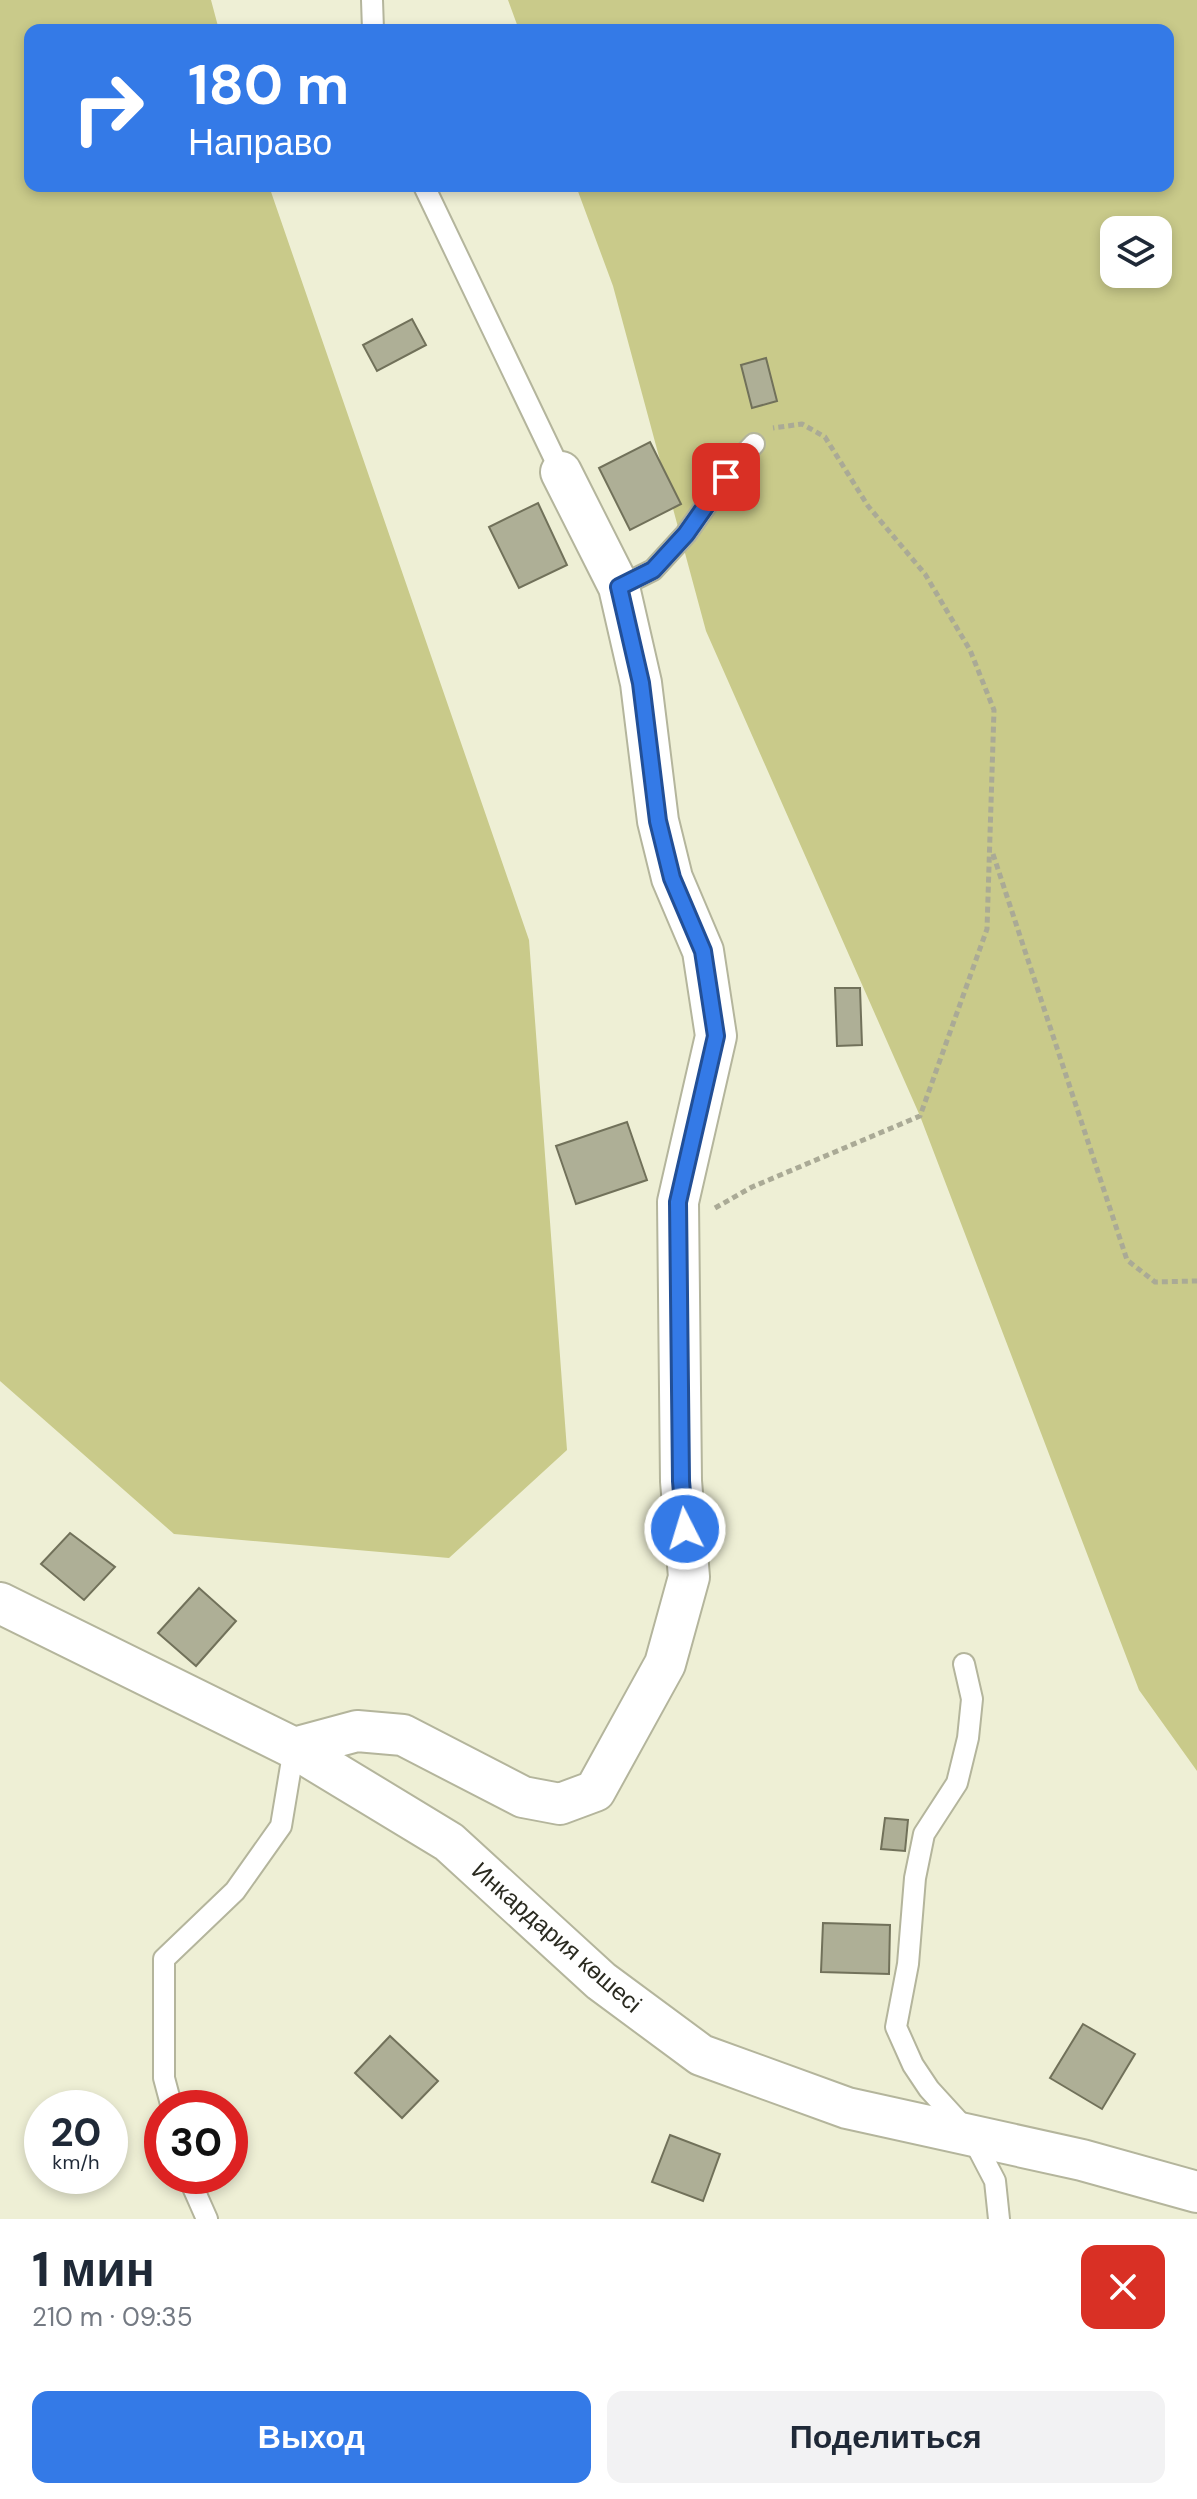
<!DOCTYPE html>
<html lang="ru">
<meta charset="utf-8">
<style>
:root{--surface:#fff;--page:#f2f2f3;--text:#1f2937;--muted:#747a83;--accent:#347ae7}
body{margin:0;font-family:"DM Sans",sans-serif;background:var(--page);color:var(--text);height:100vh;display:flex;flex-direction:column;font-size:30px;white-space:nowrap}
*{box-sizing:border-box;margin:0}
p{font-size:26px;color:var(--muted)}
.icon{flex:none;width:44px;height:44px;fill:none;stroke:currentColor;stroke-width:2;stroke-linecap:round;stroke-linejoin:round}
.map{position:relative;height:2219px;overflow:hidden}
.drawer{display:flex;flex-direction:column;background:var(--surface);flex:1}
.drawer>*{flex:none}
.hud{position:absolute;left:24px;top:24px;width:1150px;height:168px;border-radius:16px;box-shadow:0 4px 12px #0003;background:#347ae7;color:#fff;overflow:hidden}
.controls{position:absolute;left:1100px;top:216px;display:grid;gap:16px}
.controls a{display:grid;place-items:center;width:72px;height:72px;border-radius:16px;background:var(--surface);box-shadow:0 4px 12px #0003;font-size:40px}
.speed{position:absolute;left:24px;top:2090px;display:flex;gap:16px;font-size:40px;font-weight:700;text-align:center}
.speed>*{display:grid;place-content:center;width:104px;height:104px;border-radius:50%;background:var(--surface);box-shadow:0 4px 12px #0003;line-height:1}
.speed small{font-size:20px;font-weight:400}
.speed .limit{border:12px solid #d22;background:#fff;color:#111}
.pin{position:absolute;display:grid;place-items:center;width:68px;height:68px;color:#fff;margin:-34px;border-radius:16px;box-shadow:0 4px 12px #0006}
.me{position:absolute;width:88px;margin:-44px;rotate:355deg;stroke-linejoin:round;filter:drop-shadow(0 0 6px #0008)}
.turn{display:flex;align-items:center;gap:28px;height:168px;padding:0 32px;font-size:36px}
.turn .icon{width:104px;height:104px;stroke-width:2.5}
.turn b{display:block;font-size:56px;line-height:68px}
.round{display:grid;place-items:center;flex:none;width:84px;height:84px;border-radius:16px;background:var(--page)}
.overview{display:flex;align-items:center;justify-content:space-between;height:136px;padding:0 32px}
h1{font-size:48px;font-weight:800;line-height:60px}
.action{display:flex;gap:16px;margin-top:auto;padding:16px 32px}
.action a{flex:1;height:92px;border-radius:16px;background:var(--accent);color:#fff;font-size:32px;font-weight:800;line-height:92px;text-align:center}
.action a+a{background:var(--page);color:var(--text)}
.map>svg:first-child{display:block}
.green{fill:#c9ca8a;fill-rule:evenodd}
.building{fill:#aeaf96;stroke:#71715a;stroke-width:2}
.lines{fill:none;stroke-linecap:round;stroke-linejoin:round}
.lane-casing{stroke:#b4b59c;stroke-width:24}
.street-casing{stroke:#b4b59c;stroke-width:44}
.path{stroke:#aaaa96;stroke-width:5;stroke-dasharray:6 4;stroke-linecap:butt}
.lane{stroke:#fff;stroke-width:20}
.street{stroke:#fff;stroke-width:40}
.route-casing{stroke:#224f96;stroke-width:20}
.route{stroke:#347ae7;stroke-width:14}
.labels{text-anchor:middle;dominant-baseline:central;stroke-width:8;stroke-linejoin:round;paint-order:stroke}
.street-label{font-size:24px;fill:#2a2a20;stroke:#fff}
</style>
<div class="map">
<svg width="1197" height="2219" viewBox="0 0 1197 2219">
<rect width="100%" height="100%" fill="#eeefd5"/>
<path class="green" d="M 0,0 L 211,0 L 219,30 L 30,30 L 30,186 L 269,186 L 529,940 L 567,1450 L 449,1558 L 174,1534 L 0,1381 Z
M 508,0 L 1197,0 L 1197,1771 L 1139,1690 L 920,1116 L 706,631 L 613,286 L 576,186 L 1168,186 L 1168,30 L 519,30 ZM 1114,230 L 1158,230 L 1158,274 L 1114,274 Z"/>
<path class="building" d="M 412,319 L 426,345 L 377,371 L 363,345 Z
M 766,358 L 777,401 L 752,408 L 741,365 Z
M 650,442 L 681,504 L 630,530 L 599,468 Z
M 538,503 L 567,565 L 519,588 L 489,527 Z
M 835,988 L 860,988 L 862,1045 L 837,1046 Z
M 627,1122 L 647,1180 L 576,1204 L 556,1146 Z
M 70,1533 L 115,1567 L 84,1600 L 41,1564 Z
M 199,1588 L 236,1621 L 196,1666 L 158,1633 Z
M 885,1818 L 908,1820 L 905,1851 L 881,1849 Z
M 823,1923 L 890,1925 L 889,1974 L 821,1972 Z
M 1083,2024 L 1135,2054 L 1102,2109 L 1050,2078 Z
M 390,2036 L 438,2081 L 402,2118 L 355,2073 Z
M 670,2135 L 720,2154 L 703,2201 L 652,2182 Z"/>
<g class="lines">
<defs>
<path id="lane" d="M 372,0 L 373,30
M 424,186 L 561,472
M 619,587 L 653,570 L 686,534 L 737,462 L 754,444
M 964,1664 L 972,1699 L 968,1738 L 957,1783 L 924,1834 L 915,1878 L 908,1964 L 896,2027 L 913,2065 L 929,2089 L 971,2135 L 995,2181 L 999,2219
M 172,2108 L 164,2078 L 164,1959 L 235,1891 L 281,1826 L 294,1748
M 188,2176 L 207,2219"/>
<path id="street" d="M 0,1603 L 294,1748 L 449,1842 L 601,1981 L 701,2055 L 847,2108 L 1082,2160 L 1197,2192
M 294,1748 L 357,1731 L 403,1735 L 523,1797 L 560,1804 L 595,1791 L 665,1664 L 689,1577 L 681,1481 L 678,1202 L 716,1036 L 703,951 L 672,878 L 658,821 L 641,683 L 619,587 L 561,472"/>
</defs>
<use href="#lane" class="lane-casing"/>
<use href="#street" class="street-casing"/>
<path class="path" d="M 993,854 L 1127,1260 L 1155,1282 L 1197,1281
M 715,1208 L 752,1187 L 920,1116 L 987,929 L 994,710 L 970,650 L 925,574 L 868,506 L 825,437 L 802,424 L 773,428"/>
<use href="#lane" class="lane"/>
<use href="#street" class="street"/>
</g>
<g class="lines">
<defs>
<path id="route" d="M 685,1529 L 681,1481 L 678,1202 L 716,1036 L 703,951 L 672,878 L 658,821 L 641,683 L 619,587 L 653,570 L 686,534 L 726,477"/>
</defs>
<use href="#route" class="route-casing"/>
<use href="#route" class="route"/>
</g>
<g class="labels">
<g class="street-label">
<text transform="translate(557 1937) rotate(41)">Инкардария көшесі</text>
</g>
</g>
</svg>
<div class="controls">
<a><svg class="icon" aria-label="layers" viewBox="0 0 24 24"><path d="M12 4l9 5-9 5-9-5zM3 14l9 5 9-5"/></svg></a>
</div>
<div class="speed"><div>20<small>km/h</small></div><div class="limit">30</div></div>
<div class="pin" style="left:726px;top:477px;background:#d93025"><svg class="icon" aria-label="arrive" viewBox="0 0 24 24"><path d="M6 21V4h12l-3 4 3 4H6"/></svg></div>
<svg class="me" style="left:685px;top:1529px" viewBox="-20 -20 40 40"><circle r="17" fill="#347ae7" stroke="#fff" stroke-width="3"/><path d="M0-11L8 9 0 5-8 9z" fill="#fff"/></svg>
<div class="hud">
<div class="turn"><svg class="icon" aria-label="right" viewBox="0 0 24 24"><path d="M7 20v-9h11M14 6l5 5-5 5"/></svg><div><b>180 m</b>Направо</div></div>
</div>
</div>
<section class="drawer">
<div class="overview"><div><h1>1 мин</h1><p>210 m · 09:35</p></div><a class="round" style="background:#d93025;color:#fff"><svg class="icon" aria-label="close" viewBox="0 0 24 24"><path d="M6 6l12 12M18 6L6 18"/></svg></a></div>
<div class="action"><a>Выход</a><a>Поделиться</a></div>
</section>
